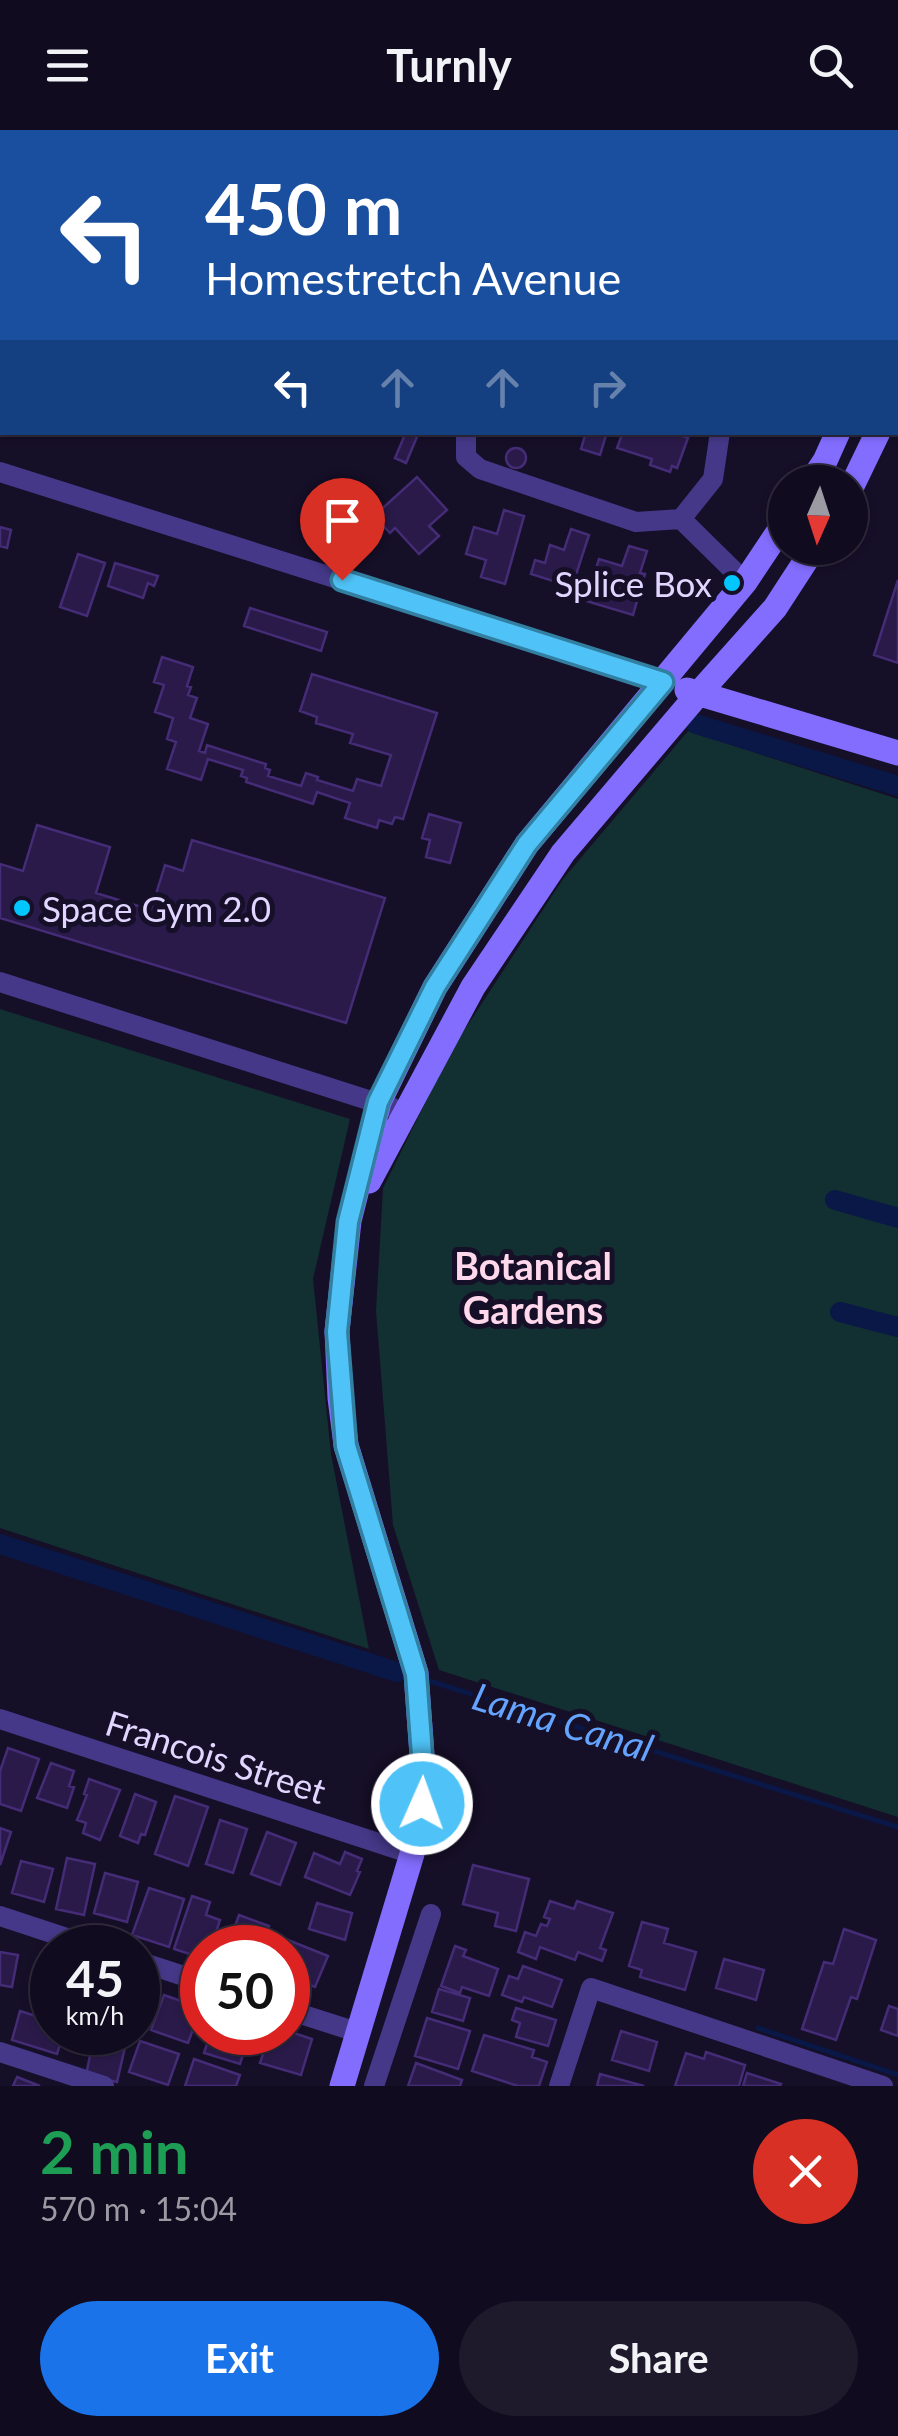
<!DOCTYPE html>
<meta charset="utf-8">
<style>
:root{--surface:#100b1e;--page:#1e192b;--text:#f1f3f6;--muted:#9c9ba4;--line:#302b3c;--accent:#1a73e8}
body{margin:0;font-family:Lato,sans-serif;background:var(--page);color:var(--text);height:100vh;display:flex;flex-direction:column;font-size:38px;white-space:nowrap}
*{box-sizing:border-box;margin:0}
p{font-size:32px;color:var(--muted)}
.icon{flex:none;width:55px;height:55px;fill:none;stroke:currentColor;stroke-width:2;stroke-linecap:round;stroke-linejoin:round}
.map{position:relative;height:1956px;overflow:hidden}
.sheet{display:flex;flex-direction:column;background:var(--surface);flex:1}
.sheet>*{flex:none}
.guide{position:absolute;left:0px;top:0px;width:900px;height:305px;box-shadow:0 2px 8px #0004,0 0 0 2px var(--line);background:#1a4fa0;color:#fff;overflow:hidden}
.needle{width:65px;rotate:183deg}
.buttons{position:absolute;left:768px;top:335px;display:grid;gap:20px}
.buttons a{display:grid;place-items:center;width:100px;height:100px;border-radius:50%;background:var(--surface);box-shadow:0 2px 8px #0004,0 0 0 2px var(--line);font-size:50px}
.speed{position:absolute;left:30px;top:1795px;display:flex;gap:20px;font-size:50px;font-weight:700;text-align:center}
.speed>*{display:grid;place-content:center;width:130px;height:130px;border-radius:50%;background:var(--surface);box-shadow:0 2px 8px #0004,0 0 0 2px var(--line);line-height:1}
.speed small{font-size:25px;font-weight:400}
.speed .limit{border:15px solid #d22;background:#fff;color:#111}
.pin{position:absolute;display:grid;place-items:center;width:85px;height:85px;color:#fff;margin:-102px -42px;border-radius:50% 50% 50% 0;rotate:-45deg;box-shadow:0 0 10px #0007}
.pin .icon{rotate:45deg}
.me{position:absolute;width:110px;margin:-55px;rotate:2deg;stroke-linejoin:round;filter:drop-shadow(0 0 8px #0008)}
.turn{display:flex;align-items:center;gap:35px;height:210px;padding:0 40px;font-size:45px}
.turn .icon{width:130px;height:130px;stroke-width:2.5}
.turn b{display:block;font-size:70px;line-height:85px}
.lanes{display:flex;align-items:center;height:95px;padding:0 40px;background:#0003;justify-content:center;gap:50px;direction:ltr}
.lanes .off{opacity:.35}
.round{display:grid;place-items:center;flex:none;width:105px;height:105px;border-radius:52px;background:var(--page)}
.head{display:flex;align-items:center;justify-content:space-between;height:170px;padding:0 40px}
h1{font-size:60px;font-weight:700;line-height:75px;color:#1e9e55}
.button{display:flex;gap:20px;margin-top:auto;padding:20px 40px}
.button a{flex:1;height:115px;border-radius:60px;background:var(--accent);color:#fff;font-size:40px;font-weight:700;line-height:115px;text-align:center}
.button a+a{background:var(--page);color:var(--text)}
header{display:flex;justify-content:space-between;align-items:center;height:130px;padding:0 40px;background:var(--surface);font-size:45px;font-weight:700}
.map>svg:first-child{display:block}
.green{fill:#122f32}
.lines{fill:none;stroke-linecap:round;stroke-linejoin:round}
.stream{stroke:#091847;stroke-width:5}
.canal{stroke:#091847;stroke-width:20}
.building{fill:#2a1a4a;stroke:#442c76;stroke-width:2.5}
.street{stroke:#453888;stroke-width:20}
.secondary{stroke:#836dff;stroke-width:25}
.route-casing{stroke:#337fa1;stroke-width:25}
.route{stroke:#4fc3f7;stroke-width:18}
.poi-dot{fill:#02c7ff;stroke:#160f28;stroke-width:4}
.labels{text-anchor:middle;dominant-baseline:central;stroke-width:10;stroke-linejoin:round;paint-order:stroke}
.poi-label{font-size:35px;fill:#e0d6ff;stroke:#160f28;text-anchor:end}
.street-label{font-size:35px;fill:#e0d6ff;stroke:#160f28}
.neighbourhood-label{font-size:38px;font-weight:bold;fill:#ffd8ec;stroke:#160f28}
.water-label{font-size:38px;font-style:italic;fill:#64a4ff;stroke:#160f28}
</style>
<header><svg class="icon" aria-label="menu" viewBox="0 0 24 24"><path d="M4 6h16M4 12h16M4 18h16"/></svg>Turnly<svg class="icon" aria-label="search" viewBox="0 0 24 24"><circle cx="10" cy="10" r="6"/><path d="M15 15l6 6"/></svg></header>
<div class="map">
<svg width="898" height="1956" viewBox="0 0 898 1956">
<rect width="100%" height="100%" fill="#160f28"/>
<path class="green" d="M 688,601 L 898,669 L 898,1687 L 439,1540 L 393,1395 L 376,1181 L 383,1058 L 452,919 L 563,749 Z
M 0,879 L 350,989 L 313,1149 L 331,1324 L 369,1519 L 0,1398 Z"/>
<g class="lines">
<path class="stream" d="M 423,1549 L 898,1697
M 758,1898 L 898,1945"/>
<path class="canal" d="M 696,594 L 898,656
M 835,1070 L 898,1088
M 840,1182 L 898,1197
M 0,1414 L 397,1542"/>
</g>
<path class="building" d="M 406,302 L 419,302 L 406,333 L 395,328 Z
M 586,302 L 607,302 L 600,325 L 581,319 Z
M 623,302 L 673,302 L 688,308 L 677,338 L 672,336 L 670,342 L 650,335 L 652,329 L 617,318 Z
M506 328a10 10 0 1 1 20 0a10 10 0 1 1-20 0Z
M 417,347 L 447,380 L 429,396 L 439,406 L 419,424 L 395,398 L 390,403 L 374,386 Z
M 504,380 L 524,386 L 505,454 L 481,447 L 486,430 L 466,424 L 474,397 L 497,404 Z
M 0,397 L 11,400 L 7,418 L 0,416 Z
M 571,399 L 589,405 L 572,457 L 531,444 L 535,430 L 545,433 L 550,415 L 564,420 Z
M 629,416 L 647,421 L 640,443 L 645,444 L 633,485 L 586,471 L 599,429 L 622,436 Z
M 78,424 L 105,433 L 87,486 L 60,477 Z
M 115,433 L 158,446 L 154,456 L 148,453 L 143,468 L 108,456 Z
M 898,450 L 898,533 L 874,525 Z
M 250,478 L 327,502 L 321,521 L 244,496 Z
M 162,527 L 193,537 L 187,556 L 191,557 L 188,565 L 197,568 L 190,588 L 208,594 L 199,621 L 205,623 L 207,615 L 259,632 L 266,634 L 265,638 L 270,640 L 268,646 L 301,656 L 306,643 L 318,647 L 317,650 L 353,661 L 357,649 L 381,656 L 391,625 L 350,613 L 353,604 L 316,593 L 317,587 L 300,581 L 312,544 L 437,583 L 403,689 L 395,687 L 392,694 L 379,690 L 377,698 L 345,688 L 350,673 L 317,662 L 313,674 L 246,652 L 247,648 L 241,646 L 243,640 L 208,629 L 201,650 L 167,639 L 176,612 L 167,609 L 173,588 L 155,582 L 164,555 L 154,552 Z
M 429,684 L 461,693 L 450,733 L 426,727 L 430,710 L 422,708 Z
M 37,695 L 110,717 L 96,763 L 151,780 L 165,735 L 183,741 L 192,710 L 385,768 L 346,893 L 0,788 L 0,734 L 23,741 Z
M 8,1618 L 39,1629 L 21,1681 L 0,1674 L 0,1641 Z
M 51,1633 L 74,1641 L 69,1656 L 74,1657 L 67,1678 L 37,1668 Z
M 89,1649 L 120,1660 L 100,1710 L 83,1703 L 86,1693 L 77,1690 L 87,1665 L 84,1664 Z
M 135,1664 L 156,1672 L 145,1705 L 141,1704 L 138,1713 L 120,1706 Z
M 175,1666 L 208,1677 L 188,1736 L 155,1724 Z
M 220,1690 L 247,1699 L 233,1743 L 206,1734 Z
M 0,1698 L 11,1702 L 0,1735 Z
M 267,1702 L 296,1713 L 280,1755 L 251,1744 Z
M 345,1722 L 362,1729 L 357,1741 L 360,1742 L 350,1765 L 305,1747 L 314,1723 L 340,1734 Z
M 67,1728 L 95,1734 L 84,1785 L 56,1779 Z
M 21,1731 L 53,1739 L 44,1772 L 12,1763 Z
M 473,1735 L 529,1749 L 516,1801 L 495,1796 L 498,1783 L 463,1774 Z
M 105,1743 L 138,1752 L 127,1792 L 94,1783 Z
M 149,1758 L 184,1769 L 169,1817 L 132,1805 Z
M 192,1766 L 210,1772 L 206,1785 L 220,1790 L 211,1818 L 202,1818 L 202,1828 L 174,1819 Z
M 550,1771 L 574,1779 L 577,1771 L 613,1783 L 600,1818 L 606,1820 L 602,1831 L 578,1822 L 575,1830 L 540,1817 L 536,1829 L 518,1822 L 525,1802 L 536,1806 L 541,1794 L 547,1796 L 550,1789 L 544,1787 Z
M 317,1773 L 352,1783 L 345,1810 L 309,1799 Z
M 239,1785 L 269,1796 L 262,1818 L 227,1818 Z
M 642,1792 L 668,1799 L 664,1813 L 696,1822 L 685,1860 L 640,1847 L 642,1840 L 629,1836 Z
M 844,1799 L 876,1810 L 857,1869 L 851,1867 L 836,1910 L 802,1899 L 824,1832 L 833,1834 Z
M 288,1810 L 328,1826 L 315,1857 L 294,1849 L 290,1859 L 288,1858 L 288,1818 L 285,1818 Z
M 455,1816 L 466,1820 L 463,1826 L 498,1839 L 489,1866 L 462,1857 L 460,1863 L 441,1856 Z
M 0,1822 L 18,1825 L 12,1857 L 0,1855 Z
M 724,1829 L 764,1840 L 756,1870 L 716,1858 Z
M 46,1834 L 52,1836 L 52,1865 L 39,1861 Z
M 523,1836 L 562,1850 L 552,1877 L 524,1867 L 522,1872 L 502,1865 L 509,1846 L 518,1849 Z
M 439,1859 L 470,1868 L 463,1891 L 432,1882 Z
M 164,1865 L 201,1878 L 188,1913 L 151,1900 Z
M 889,1876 L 898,1879 L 898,1906 L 881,1900 Z
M 516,1878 L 556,1890 L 548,1916 L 516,1907 L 520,1893 L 512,1890 Z
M 20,1881 L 52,1891 L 52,1902 L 64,1902 L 57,1924 L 12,1910 Z
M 427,1888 L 470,1901 L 458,1939 L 415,1926 Z
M 288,1901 L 312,1909 L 301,1945 L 260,1933 L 270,1902 Z
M 621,1901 L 657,1912 L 649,1941 L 612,1930 Z
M 211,1902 L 250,1903 L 240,1934 L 204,1923 Z
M 484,1905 L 534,1920 L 532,1927 L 547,1932 L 539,1956 L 518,1956 L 472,1941 Z
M 94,1906 L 126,1913 L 117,1952 L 86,1945 Z
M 140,1911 L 179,1924 L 168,1955 L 129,1942 Z
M 706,1922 L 745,1935 L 739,1956 L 675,1956 L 686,1923 L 704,1929 Z
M 194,1929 L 240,1945 L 236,1956 L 185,1956 Z
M 416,1933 L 462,1950 L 460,1956 L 408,1956 Z
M 747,1943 L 781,1954 L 780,1956 L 743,1956 Z
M 600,1944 L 644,1956 L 597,1956 Z
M 17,1947 L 40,1956 L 13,1956 Z"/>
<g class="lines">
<path class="street" d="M 678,0 L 686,2
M 799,0 L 801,2
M 557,2 L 557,0
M 466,302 L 466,327 L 480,339 L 636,392 L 681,389 L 713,349 L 720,302
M 0,342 L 663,552
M 681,389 L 745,452
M 0,852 L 393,978
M 0,1589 L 412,1724
M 0,1786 L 97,1818
M 138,1831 L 202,1852
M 288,1880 L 360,1903
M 0,1922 L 104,1956
M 374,1956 L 431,1784
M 559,1956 L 591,1858 L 883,1956"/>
<path class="secondary" d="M 898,129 L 898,127
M 898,258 L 898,257
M 811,352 L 825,331 L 838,302
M 850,360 L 878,302
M 687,560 L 898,623
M 369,1051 L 473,857 L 563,723 L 699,563 L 775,478 L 814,418
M 342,1956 L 412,1724 L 424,1652 L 416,1543 L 346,1315 L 340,1268 L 337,1201 L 349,1091 L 379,972 L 435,857 L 527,714 L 745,452 L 785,392"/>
</g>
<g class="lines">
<defs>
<path id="route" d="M 342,450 L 663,552 L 527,714 L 435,857 L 378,972 L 348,1092 L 337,1202 L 346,1316 L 416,1544 L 424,1652 L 422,1674"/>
</defs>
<use href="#route" class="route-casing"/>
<use href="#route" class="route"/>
</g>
<g class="poi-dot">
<circle cx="732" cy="453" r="10"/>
<circle cx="22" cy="778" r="10"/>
</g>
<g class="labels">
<g class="poi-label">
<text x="712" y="453">Splice Box</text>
<text x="42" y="778" text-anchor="start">Space Gym 2.0</text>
</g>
<g class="street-label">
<text transform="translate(216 1626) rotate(18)">Francois Street</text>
</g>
<g class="neighbourhood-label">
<text x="533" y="1135">Botanical<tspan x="533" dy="44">Gardens</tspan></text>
</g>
<g class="water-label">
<text transform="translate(563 1591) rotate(17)">Lama Canal</text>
</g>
</g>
</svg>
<div class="buttons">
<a><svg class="needle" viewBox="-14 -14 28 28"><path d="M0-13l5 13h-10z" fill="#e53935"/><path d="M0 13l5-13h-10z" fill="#9c9ba4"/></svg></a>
</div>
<div class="speed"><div>45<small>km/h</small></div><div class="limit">50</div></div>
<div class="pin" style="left:342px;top:450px;background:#d93025"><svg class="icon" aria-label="arrive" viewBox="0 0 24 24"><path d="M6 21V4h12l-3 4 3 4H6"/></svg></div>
<svg class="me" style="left:422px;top:1674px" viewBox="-20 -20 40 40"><circle r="17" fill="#4fc3f7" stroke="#fff" stroke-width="3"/><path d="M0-11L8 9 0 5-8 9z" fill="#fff"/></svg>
<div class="guide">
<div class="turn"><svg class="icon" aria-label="left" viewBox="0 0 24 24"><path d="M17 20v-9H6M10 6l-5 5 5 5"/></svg><div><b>450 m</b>Homestretch Avenue</div></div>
<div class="lanes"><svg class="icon" aria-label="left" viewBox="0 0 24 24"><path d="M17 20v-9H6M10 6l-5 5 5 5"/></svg><svg class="icon off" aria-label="ahead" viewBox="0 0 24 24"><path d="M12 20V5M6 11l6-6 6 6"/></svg><svg class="icon off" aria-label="ahead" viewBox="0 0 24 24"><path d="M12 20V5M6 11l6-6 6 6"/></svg><svg class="icon off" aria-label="right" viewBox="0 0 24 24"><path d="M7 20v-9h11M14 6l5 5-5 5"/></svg></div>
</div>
</div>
<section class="sheet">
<div class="head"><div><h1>2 min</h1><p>570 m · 15:04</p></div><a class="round" style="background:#d93025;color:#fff"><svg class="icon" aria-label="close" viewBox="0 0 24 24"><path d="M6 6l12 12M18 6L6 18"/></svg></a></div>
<div class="button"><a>Exit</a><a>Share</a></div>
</section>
